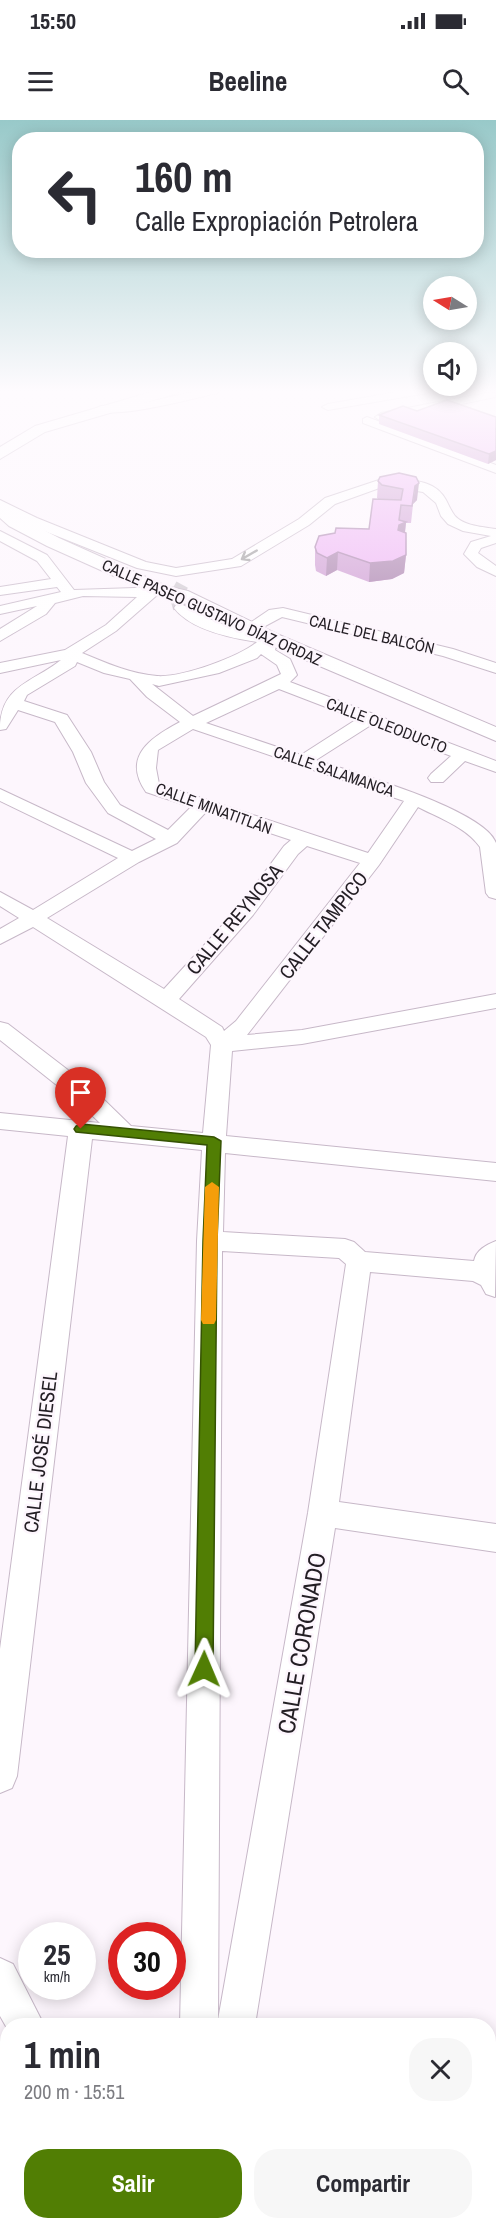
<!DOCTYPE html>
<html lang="es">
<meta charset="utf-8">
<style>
:root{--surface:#fff;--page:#f7f7f7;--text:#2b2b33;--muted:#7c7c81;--accent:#517e04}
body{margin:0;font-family:"Archivo Narrow",sans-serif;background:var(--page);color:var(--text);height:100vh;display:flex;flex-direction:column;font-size:22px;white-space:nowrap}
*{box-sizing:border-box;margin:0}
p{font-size:20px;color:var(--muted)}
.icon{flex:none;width:33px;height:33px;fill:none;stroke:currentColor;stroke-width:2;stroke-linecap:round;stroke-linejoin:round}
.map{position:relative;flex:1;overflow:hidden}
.details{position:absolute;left:0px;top:1898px;width:496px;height:212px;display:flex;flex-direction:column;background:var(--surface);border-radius:24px 24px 0 0;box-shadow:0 3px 15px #0003}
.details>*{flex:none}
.hud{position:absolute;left:12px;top:12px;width:472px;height:126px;border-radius:24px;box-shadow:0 3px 15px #0003;background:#fff;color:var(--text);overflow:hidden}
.needle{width:39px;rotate:281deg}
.tools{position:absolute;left:423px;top:156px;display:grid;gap:12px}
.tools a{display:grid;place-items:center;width:54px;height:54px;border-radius:50%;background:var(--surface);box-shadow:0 3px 15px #0003;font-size:30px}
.speed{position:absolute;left:18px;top:1802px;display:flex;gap:12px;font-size:30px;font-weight:700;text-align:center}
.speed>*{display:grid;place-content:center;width:78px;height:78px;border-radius:50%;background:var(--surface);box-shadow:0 3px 15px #0003;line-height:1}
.speed small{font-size:15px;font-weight:400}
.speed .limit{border:9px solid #d22;background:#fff;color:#111}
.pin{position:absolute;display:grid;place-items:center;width:51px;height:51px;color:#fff;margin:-62px -26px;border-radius:50% 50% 50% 0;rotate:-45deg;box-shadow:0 0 6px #0007}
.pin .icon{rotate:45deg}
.me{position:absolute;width:66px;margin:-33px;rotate:1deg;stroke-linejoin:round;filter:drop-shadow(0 0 4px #0008)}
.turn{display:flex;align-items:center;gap:21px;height:126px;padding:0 24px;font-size:27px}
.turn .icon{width:78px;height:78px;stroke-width:2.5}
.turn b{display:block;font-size:42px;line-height:51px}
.round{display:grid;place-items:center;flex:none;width:63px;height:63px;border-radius:24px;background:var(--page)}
.headline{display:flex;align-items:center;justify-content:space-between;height:102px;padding:0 24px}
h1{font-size:36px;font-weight:700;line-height:45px}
.button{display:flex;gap:12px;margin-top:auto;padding:12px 24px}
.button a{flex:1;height:69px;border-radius:24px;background:var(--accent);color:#fff;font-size:24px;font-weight:700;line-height:69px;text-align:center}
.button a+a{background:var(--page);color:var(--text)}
.status{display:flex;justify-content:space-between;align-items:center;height:42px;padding:0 30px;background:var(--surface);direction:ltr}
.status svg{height:16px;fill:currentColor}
header{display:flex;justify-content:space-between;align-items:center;height:78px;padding:0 24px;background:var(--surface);font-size:27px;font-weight:700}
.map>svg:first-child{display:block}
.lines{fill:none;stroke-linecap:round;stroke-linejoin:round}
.minor-tunnel-far1{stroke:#d1cbd2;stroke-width:13;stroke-dasharray:13 7;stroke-linecap:butt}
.minor-tunnel{stroke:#d1cbd2;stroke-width:16;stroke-dasharray:16 8;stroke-linecap:butt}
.minor-casing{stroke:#c7b8c8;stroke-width:2}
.major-casing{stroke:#c7b8c8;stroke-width:2}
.minor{fill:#fff;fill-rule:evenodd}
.major{fill:#fff;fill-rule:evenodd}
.wall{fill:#cd99d2}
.shaded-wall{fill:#a77dab}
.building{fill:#eeb2f4;stroke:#a77dab;stroke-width:1.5}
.oneway{stroke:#9c9a9c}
.route{fill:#517e04;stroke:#355203;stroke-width:1.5}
.slow{fill:#f59e0b}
.labels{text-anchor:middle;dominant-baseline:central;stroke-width:5;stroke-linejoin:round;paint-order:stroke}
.far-street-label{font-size:16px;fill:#231e24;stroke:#fdf6fd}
.street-label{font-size:20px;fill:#231e24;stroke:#fdf6fd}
.near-street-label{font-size:24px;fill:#231e24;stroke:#fdf6fd}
</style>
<div class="status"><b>15:50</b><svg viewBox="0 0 49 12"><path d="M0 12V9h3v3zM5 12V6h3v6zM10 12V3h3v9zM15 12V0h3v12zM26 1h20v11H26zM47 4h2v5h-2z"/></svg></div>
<header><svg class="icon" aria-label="menu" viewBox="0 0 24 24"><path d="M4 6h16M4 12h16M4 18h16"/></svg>Beeline<svg class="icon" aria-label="search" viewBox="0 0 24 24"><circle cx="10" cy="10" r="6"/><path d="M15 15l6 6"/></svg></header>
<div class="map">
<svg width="496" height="2108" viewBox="0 0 496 2108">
<rect width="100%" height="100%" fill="#fdf6fd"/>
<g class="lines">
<path class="minor-tunnel-far1" d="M 176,476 L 183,463"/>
<path class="minor-tunnel" d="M 177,474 L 181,488"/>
<defs>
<path id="minor" d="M 202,270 L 223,270 L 217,273 C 195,278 110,301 95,289 L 101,286 L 134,285 Z
M 408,270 L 433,270 L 427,273 L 328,290 L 322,287 L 328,284 Z
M 491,272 L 496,274 L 495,277 L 381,301 L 375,297 L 381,293 Z
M 367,297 L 496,345 L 496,353 L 363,303 L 363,299 Z
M 385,358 C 400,360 419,359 432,366 C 447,374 447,386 455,396 C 464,406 483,407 496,409 L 496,423 L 481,428 L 478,433 L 496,446 L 496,456 L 477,447 L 464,434 L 471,422 L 491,416 L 463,411 L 448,404 L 441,396 L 436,383 L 423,372 L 385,366 L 335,384 L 309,405 L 241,446 L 176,456 L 137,448 L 27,404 L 0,389 L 0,380 L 37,398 L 146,442 L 176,448 L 232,439 L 299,399 L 325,378 Z
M 0,411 L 47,435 L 74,470 L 165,467 L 167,470 L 156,476 L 116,511 L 82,533 C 106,543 131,554 157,556 C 181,558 239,537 257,522 C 230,518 191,510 174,488 L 176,485 L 181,484 L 216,502 L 247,511 L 244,508 L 247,505 L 269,490 L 283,488 L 453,529 L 496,543 L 496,553 L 443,536 L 282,497 L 254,512 L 275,515 L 278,518 L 275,530 L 290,539 L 297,555 L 290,562 L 496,641 L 496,652 L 465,641 L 443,662 L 431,662 L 428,658 L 431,654 L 451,636 L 371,605 L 316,640 C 351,652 484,689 496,723 C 496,733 496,767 496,779 L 489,777 L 486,773 L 480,727 C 466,707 439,698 418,687 L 379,745 L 247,915 L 302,910 L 496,874 L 496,888 L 302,924 L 232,931 L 226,1016 L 496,1043 L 496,1061 L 225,1033 L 223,1112 L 345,1119 L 354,1122 L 365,1132 L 474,1141 C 476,1130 486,1125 496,1121 L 495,1177 L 486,1174 L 481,1165 L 473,1161 L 370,1152 L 339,1382 L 496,1404 L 496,1432 L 335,1408 L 255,1905 L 180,1905 L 197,1121 L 202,1030 L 92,1019 L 17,1656 L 12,1668 L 0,1673 L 0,1529 L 68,1016 L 0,1009 L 0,993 L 100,1003 L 78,982 L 0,920 L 0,902 L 8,904 L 94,970 L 131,1006 L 203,1013 L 211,925 L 206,917 L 33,807 L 0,824 L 0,809 L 19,798 L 0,786 L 0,772 L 33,790 L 118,738 L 0,681 L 0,669 L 132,731 L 156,719 L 108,693 L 86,663 L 73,632 L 55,602 L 18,590 L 6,609 L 0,610 C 0,565 32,563 61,540 L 0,553 L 0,543 L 65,530 L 106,505 L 137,477 L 83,476 L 55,483 L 46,494 L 0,521 L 0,509 L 37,486 L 0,494 L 0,486 L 61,472 L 57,467 L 0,475 L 0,467 L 51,459 L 37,441 L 0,421 ZM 261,534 L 277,545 L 281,554 L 193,596 L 152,564 L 159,566 L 219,553 L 257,538 ZM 77,542 L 104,553 L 130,559 L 147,577 L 180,602 C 152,617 121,636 146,672 L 191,687 L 168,710 L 120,685 L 104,662 L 91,632 L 67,595 L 24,581 L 27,575 L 75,546 ZM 279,569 L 357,599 L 301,635 L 206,603 ZM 193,609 L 404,681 L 368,733 L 159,664 L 156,648 L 158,630 ZM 206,692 L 291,720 L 284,726 L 239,787 L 164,869 L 47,798 L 139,742 L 177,723 ZM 307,726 L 360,743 L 236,901 L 224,911 L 222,907 L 179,879 L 253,795 L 298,734 ZM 222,1131 L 339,1138 L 346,1144 L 308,1393 L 218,1900 Z
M 0,1838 L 13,1844 L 44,1905 L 8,1905 L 8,1910 L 0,1896 Z
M 106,2102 L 148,2102 L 151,2108 L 109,2108 Z
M 167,2102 L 209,2102 L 208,2108 L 166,2108 Z"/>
<path id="major" d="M 158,270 L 180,270 L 178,273 L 45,312 L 0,339 L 0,327 L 35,306 Z
M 0,384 L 6,385 L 21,398 L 59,418 L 166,466 L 188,471 L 277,514 L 496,607 L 496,621 L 263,522 L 176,479 L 154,474 L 47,426 L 9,406 L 0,398 Z"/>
</defs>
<use href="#minor" class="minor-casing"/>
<use href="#major" class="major-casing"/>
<use href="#minor" class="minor"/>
<use href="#major" class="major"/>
</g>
<path class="wall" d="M 417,291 L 496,297 L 496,340 L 488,344 L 379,304 L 379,295 Z
M 399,353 L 417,380 L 413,384 L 411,403 L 406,403 L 405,413 L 406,435 L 404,453 L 392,459 L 369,462 L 337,450 L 326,456 L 316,451 L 315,445 L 315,427 L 369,409 L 378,379 L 377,378 L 378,361 Z"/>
<path class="shaded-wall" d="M 496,331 L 496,340 L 488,344 L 489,334 Z
M 419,363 L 417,380 L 413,384 L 411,403 L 415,366 Z
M 401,385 L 399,405 L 406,402 L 404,420 L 398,410 Z
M 338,432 L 337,450 L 326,456 L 327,438 Z
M 406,435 L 404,453 L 392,459 L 369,462 L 370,443 Z"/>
<path class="building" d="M 447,280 L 496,297 L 496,309 L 495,309 L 496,309 L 496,331 L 489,334 L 379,295 L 403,286 L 417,291 Z
M 399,353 L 416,357 L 419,363 L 415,366 L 412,386 L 401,385 L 399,400 L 406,402 L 399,405 L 398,410 L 406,413 L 406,435 L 393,441 L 370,443 L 338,432 L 327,438 L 317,433 L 315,427 L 319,416 L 335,413 L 336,408 L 369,409 L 373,379 L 401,380 L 403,369 L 382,365 L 378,361 L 380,357 Z"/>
<defs><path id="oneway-shaft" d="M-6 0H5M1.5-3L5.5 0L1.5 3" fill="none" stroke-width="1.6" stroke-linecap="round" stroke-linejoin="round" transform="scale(1.5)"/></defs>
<use class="oneway" href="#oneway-shaft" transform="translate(249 435) rotate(150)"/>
<linearGradient id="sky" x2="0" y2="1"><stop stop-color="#98c9c9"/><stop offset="0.48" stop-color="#fefbfe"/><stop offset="1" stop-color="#fefbfe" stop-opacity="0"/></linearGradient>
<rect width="496" height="565" fill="url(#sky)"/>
<path class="route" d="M 81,1004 L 214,1017 L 221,1021 L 217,1121 L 213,1549 L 210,1555 L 204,1558 L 197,1555 L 195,1549 L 203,1121 L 207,1025 L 76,1012 L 74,1009 L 76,1006 Z"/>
<path class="slow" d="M 212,1062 L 219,1067 L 216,1200 L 214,1204 L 203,1204 L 201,1200 L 205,1067 Z"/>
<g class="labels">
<g class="far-street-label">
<text transform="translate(212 492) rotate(24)">CALLE PASEO GUSTAVO DÍAZ ORDAZ</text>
<text transform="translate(372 514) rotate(13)">CALLE DEL BALCÓN</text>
<text transform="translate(387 605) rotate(21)">CALLE OLEODUCTO</text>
<text transform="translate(334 651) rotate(19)">CALLE SALAMANCA</text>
<text transform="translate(214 688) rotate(20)">CALLE MINATITLÁN</text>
</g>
<g class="street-label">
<text transform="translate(234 799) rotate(-50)">CALLE REYNOSA</text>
<text transform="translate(323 805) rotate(-52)">CALLE TAMPICO</text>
<text transform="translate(40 1332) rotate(-83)">CALLE JOSÉ DIESEL</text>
</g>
<g class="near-street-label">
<text transform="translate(301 1523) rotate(-80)">CALLE CORONADO</text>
</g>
</g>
</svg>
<div class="tools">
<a><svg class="needle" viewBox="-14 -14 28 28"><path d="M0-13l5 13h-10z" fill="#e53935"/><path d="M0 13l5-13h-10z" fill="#7c7c81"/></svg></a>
<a><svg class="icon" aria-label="sound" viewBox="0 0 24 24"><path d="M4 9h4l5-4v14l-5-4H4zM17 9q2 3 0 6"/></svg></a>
</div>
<div class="speed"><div>25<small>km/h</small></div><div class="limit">30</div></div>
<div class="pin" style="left:81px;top:1009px;background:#d93025"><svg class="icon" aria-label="arrive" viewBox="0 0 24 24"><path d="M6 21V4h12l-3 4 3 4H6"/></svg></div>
<svg class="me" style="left:204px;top:1549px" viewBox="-20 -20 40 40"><path d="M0-17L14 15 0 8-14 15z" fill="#517e04" stroke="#fff" stroke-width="4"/></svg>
<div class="hud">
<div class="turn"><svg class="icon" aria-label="left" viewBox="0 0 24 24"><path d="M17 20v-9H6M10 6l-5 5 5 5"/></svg><div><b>160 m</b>Calle Expropiación Petrolera</div></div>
</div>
<section class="details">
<div class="headline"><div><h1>1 min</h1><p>200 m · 15:51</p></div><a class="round"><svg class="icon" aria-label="close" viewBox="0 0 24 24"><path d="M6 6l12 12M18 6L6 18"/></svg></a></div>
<div class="button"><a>Salir</a><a>Compartir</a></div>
</section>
</div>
